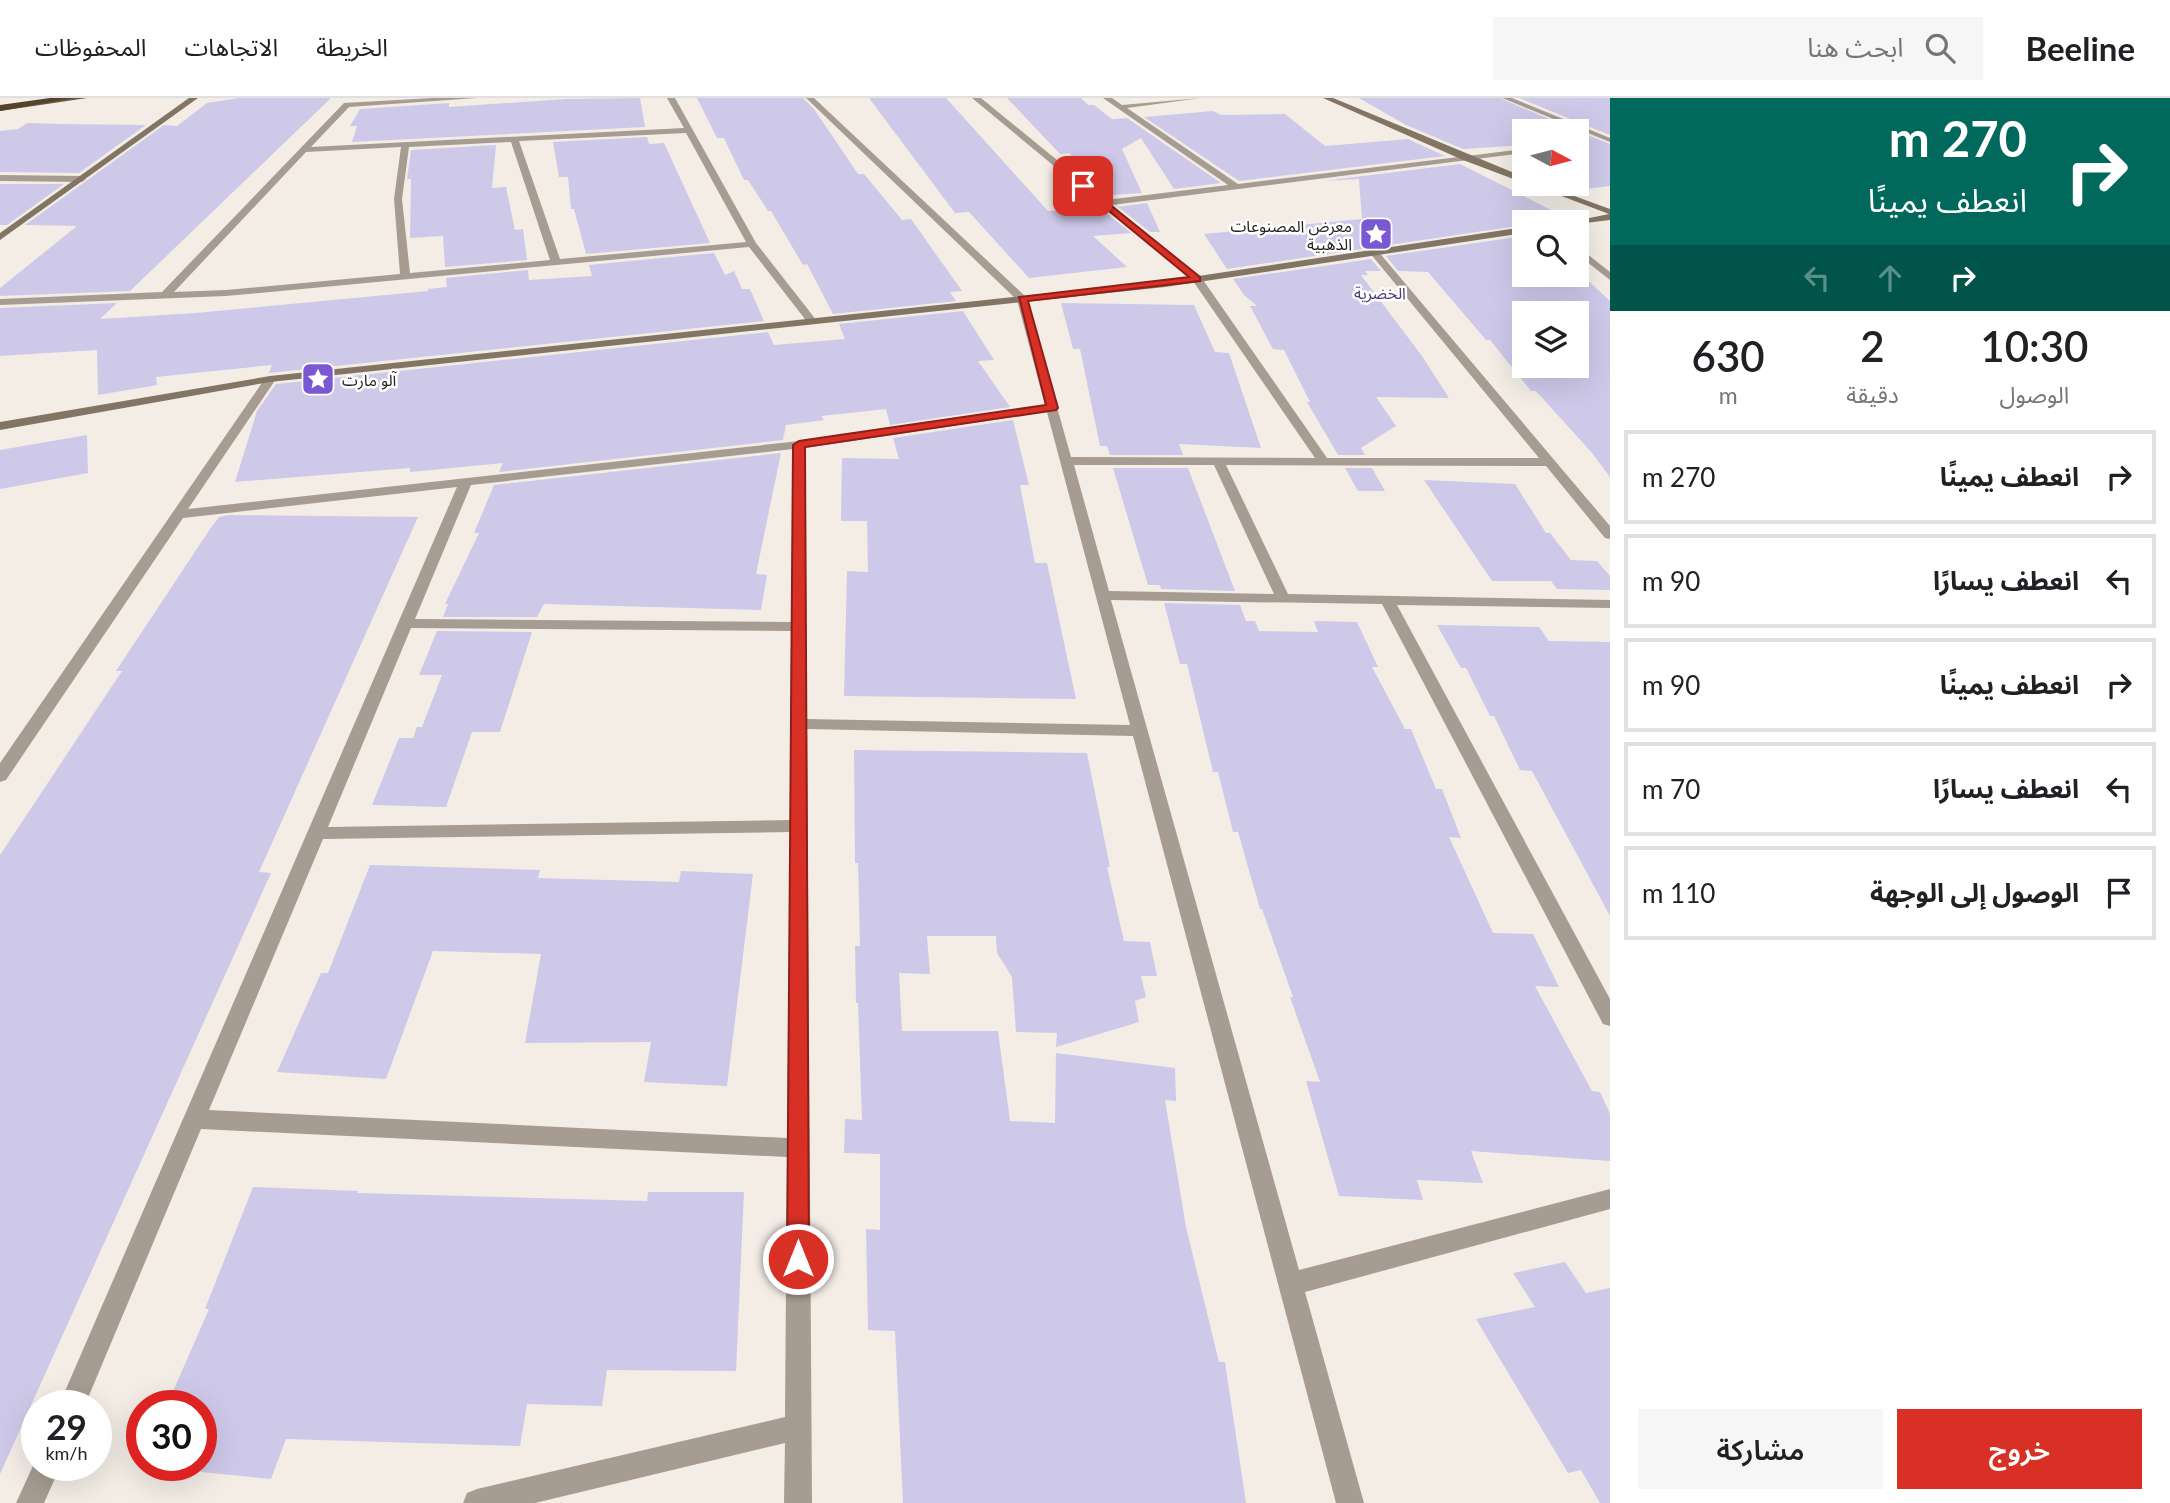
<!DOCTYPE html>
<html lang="ar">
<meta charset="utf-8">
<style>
:root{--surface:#fff;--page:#f6f6f6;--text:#202124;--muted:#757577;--line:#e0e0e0;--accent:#d93025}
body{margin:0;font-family:Lato,"Noto Sans Arabic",sans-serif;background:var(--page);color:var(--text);direction:rtl;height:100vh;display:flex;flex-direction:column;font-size:26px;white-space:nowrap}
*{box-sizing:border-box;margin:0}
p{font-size:23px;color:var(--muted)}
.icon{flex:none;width:38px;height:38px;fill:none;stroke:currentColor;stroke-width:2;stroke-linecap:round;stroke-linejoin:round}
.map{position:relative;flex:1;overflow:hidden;direction:ltr}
.panel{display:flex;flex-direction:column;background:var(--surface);width:560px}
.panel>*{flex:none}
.top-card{background:#00695c;color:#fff;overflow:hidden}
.needle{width:46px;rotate:97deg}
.fabs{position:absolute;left:1512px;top:21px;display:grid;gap:14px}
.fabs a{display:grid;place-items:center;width:77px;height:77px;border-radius:0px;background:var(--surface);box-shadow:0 7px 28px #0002;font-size:35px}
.speed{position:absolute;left:21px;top:1292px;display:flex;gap:14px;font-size:35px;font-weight:700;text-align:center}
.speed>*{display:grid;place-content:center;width:91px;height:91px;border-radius:50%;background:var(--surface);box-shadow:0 7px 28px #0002;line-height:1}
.speed small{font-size:18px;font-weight:400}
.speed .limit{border:10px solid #d22;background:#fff;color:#111}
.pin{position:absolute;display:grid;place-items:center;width:60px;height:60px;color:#fff;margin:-30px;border-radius:14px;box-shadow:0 4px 10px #0006}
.me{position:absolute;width:77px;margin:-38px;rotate:0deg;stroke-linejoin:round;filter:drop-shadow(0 0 5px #0008)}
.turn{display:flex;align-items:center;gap:24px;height:147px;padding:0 28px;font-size:32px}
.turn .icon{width:91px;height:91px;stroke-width:2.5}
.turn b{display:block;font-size:49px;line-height:60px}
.lanes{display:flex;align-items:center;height:66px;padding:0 28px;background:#0003;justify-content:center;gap:35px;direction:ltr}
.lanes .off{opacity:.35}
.eta{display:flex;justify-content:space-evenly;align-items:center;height:119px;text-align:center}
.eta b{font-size:42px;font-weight:600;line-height:49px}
.button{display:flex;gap:14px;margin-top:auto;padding:14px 28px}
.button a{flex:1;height:80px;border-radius:0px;background:var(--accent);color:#fff;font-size:28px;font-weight:600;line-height:80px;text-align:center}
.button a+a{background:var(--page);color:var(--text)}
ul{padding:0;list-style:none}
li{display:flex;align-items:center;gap:21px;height:94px;margin:0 14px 10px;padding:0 14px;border:4px solid var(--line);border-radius:0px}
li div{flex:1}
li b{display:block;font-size:26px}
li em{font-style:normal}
header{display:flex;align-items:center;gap:42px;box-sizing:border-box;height:98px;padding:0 35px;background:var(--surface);border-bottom:2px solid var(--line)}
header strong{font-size:33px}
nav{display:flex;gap:38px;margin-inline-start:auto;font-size:24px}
.search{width:490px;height:63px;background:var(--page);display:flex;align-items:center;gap:18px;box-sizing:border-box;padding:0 24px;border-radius:0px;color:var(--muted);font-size:26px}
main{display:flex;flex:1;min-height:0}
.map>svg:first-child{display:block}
.building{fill:#cec9e9;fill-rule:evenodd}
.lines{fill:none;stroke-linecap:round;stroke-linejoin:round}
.street{fill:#a69c91;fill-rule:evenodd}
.secondary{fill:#837564;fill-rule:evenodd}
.primary{fill:#6a5945;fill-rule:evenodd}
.highway{fill:#54422b;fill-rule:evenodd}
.route{fill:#d93025;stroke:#8d1f18;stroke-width:2}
.labels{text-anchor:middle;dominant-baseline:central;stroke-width:5;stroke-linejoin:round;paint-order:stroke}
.far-poi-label{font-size:16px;fill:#262321;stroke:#fff;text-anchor:end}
.far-neighbourhood-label{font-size:16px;fill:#483a77;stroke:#fff}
</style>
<header>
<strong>Beeline</strong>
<div class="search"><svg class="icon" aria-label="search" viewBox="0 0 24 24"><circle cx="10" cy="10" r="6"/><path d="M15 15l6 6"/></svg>ابحث هنا</div>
<nav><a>الخريطة</a><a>الاتجاهات</a><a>المحفوظات</a></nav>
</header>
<main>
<section class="panel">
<div class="top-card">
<div class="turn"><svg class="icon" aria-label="right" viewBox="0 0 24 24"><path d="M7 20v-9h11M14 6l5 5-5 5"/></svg><div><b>270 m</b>انعطف يمينًا</div></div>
<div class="lanes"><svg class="icon off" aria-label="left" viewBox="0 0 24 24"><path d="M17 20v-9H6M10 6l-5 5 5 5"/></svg><svg class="icon off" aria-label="ahead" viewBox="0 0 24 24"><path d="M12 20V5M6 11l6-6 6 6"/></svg><svg class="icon" aria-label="right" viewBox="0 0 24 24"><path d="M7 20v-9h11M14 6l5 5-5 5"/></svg></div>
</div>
<div class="eta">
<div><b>10:30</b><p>الوصول</p></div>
<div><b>2</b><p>دقيقة</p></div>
<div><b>630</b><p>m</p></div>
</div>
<ul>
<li><svg class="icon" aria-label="right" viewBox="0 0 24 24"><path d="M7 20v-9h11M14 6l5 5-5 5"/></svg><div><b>انعطف يمينًا</b></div><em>270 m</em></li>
<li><svg class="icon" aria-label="left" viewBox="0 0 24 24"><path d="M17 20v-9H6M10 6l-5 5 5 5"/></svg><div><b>انعطف يسارًا</b></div><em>90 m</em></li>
<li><svg class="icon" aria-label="right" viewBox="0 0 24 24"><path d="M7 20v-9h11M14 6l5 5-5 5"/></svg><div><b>انعطف يمينًا</b></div><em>90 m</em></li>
<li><svg class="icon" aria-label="left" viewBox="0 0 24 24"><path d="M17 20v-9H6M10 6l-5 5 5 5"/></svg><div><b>انعطف يسارًا</b></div><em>70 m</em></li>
<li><svg class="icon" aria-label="arrive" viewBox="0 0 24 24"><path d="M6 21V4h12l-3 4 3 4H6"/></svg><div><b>الوصول إلى الوجهة</b></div><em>110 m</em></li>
</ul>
<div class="button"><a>خروج</a><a>مشاركة</a></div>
</section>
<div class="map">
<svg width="1610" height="1405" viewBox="0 0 1610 1405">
<rect width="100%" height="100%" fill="#f3ede6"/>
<path class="building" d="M 239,0 L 331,0 L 130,193 L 0,198 L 0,190 L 77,128 L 25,127 L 164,27 L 177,28 L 207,5 Z
M 640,0 L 645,29 L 352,44 L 357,28 L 350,28 L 360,11 L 449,5 L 449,9 L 567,1 Z
M 697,0 L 803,0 L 814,11 L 858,76 L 864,76 L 902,122 L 911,121 L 962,193 L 950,194 L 956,203 L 833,216 L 807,166 L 803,167 L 771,113 L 768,113 L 748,82 L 744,82 L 724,40 L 717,40 Z
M 869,0 L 946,0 L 1048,113 L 1099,109 L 1131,135 L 1093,138 L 1127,169 L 1029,180 L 969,114 L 955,115 Z
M 1007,0 L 1081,0 L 1088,7 L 1094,7 L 1112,21 L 1127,20 L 1221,85 L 1174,91 L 1141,40 L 1122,51 L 1142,95 L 1112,97 L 1069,55 L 1060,56 Z
M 1359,0 L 1500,0 L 1577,33 L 1524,33 L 1524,47 L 1463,51 L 1406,27 Z
M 1519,0 L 1610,0 L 1610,37 Z
M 1213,13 L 1221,17 L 1285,16 L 1325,48 L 1408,41 L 1445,58 L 1239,83 L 1144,19 Z
M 27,25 L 60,26 L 146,27 L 79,75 L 0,74 L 0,33 L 18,31 Z
M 1577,33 L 1610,46 L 1610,88 L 1577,92 Z
M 647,39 L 649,46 L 664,45 L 710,145 L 586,156 L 574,111 L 571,111 L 568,79 L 559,79 L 553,44 Z
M 496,47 L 492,90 L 506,89 L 515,132 L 523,131 L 527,162 L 445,169 L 443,138 L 410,140 L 411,81 L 407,81 L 411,52 Z
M 1460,66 L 1553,113 L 1524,117 L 1524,127 L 1227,171 L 1204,136 L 1362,121 L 1359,81 L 1323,83 Z
M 0,86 L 64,86 L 7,127 L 0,127 Z
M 1147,105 L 1160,134 L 1150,134 L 1118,109 Z
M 1524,138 L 1524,177 L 1582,177 L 1610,203 L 1610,379 L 1592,355 L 1536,293 L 1531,293 L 1490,242 L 1486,242 L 1428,174 L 1398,173 L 1386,158 ZM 1524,215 L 1577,215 L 1577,268 L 1524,268 Z
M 714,155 L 725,177 L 734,173 L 742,191 L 750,191 L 764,223 L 269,275 L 272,267 L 156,279 L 157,287 L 98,297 L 97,252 L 0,258 L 0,210 L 117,205 L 100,221 L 196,215 L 428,193 L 428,191 L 447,189 L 446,180 L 528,172 L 529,182 L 592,178 L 589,167 Z
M 1371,161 L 1381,173 L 1365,173 L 1368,177 L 1361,177 L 1422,258 L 1449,300 L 1376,299 L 1396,328 L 1361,350 L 1365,357 L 1338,357 L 1307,304 L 1310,304 L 1284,252 L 1273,251 L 1250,208 L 1257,208 L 1244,197 L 1233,181 Z
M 1061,205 L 1194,207 L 1215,254 L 1229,255 L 1261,350 L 1179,346 L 1183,357 L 1110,357 L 1107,348 L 1100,348 L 1080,251 L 1073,251 Z
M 963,213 L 994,262 L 978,263 L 1010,309 L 890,327 L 886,311 L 821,318 L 824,322 L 786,327 L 783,342 L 499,374 L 503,365 L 410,374 L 410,370 L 235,384 L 257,313 L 276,286 L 768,234 L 774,247 L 845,241 L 839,226 Z
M 1013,322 L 1029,387 L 1020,387 L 1035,465 L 1047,465 L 1076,601 L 844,598 L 847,473 L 868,474 L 867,423 L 841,423 L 842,360 L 899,361 L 893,340 Z
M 87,337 L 88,375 L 0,391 L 0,352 Z
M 781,355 L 756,476 L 767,477 L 761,512 L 544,506 L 537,519 L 443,519 L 448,506 L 445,506 L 479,435 L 474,435 L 494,387 Z
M 1113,370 L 1188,370 L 1235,493 L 1161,491 L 1160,487 L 1148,487 Z
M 1345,370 L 1372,370 L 1385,393 L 1358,393 Z
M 1424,382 L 1515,386 L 1546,435 L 1550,435 L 1571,462 L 1597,463 L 1610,478 L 1610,492 L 1557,491 L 1551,483 L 1492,483 Z
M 229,417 L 418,419 L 259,774 L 271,775 L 0,1376 L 0,757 L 122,573 L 116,573 L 210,431 L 219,419 Z
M 1164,505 L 1240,507 L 1246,523 L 1255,523 L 1259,533 L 1318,534 L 1314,523 L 1357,524 L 1378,569 L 1372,569 L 1405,631 L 1411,631 L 1436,691 L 1442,691 L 1461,740 L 1449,739 L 1493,835 L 1533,836 L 1559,889 L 1535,888 L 1592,993 L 1600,994 L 1610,1016 L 1610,1063 L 1471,1053 L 1483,1085 L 1417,1082 L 1423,1102 L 1339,1098 L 1306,983 L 1320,984 L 1290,899 L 1293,899 L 1262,811 L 1260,811 L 1238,734 L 1233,734 L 1218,674 L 1213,674 L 1187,566 L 1180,566 Z
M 1437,527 L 1539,529 L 1549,543 L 1610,544 L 1610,818 L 1532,673 L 1520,672 L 1494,618 L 1490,618 L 1466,570 L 1461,570 Z
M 437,533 L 532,534 L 500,634 L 472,634 L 446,709 L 372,707 L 399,640 L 413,640 L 417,629 L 422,629 L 442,577 L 419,577 Z
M 854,652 L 1087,655 L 1110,769 L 1107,769 L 1124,843 L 1150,844 L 1157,878 L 1141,878 L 1146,899 L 1135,903 L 1139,924 L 1056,949 L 1057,935 L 1016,934 L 1012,879 L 997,855 L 996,838 L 927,838 L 930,876 L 899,875 L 902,933 L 998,933 L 1010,1023 L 1055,1025 L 1056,955 L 1175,970 L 1176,1003 L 1165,1002 L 1186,1129 L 1219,1264 L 1225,1264 L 1246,1405 L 903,1405 L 895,1233 L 868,1232 L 866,1131 L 880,1132 L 880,1056 L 844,1055 L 845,1021 L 862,1022 L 858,905 L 856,905 L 855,848 L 860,848 L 858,765 L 855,765 Z
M 370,767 L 540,772 L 538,780 L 679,784 L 681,773 L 753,776 L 727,988 L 644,984 L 651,944 L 525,945 L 541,856 L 433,853 L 386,981 L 277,974 L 321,875 L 328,875 Z
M 253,1089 L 358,1093 L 357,1095 L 647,1103 L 648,1094 L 744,1094 L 736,1273 L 607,1272 L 602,1308 L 527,1306 L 520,1348 L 286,1341 L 271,1381 L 201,1374 L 201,1307 L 167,1307 L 209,1211 L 205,1211 Z
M 1565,1164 L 1586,1195 L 1610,1190 L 1610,1405 L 1600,1405 L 1581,1372 L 1568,1375 L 1476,1221 L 1535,1209 L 1513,1175 Z"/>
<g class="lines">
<path class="street" d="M 433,0 L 477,0 L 349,9 L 311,49 L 684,30 L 667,0 L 675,0 L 756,145 L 817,223 L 808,225 L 749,149 L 226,198 L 0,207 L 0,201 L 162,194 L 344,5 ZM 686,35 L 746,144 L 560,161 L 519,43 ZM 511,44 L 550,162 L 410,175 L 402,101 L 409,49 ZM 401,49 L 394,101 L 400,176 L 226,192 L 174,194 L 306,54 Z
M 806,0 L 814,0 L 1026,199 L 1071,359 L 1315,360 L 1193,183 L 972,0 L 981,0 L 1106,102 L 1228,87 L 1103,0 L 1112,0 L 1122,7 L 1201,0 L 1127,10 L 1238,86 L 1524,51 L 1524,55 L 1112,107 L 1201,179 L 1327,360 L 1539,360 L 1369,154 L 1377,152 L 1610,428 L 1610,441 L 1605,440 L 1546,368 L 1226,367 L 1288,496 L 1610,502 L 1610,510 L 1397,507 L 1610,901 L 1610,928 L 1603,926 L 1382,506 L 1111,502 L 1299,1172 L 1610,1091 L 1610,1111 L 1305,1194 L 1364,1405 L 1336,1405 L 1133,638 L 807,631 L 812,1405 L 784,1405 L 785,1345 L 535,1405 L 463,1405 L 467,1395 L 477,1391 L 785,1319 L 787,1059 L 201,1031 L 85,1307 L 59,1307 L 457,389 L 183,420 L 6,682 L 0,684 L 0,665 L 266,279 L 276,281 L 188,411 L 799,343 L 1045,307 L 1017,202 ZM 1047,314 L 1130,627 L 807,621 L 805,350 ZM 793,351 L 791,524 L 415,521 L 471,387 ZM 1074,367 L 1214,367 L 1274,496 L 1109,493 ZM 411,530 L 791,533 L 790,722 L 328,729 ZM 790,734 L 787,1040 L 209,1012 L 323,741 Z
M 1502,0 L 1512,0 L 1610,40 L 1610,44 Z
M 0,77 L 82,78 L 86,81 L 82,84 L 0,83 Z
M 1577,148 L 1610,174 L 1610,182 L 1577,156 Z
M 37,1359 L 37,1367 L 61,1367 L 44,1405 L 16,1405 Z"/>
<path class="secondary" d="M 189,0 L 198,0 L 0,142 L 0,135 Z
M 1323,0 L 1333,0 L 1524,79 L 1524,85 L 1463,62 Z
M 1530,86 L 1541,86 L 1610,111 L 1610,122 L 1577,126 L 1570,124 L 1609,116 Z
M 1524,129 L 1524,135 L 1165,189 L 270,284 L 0,332 L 0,324 L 270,278 L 1165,183 Z"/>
<path class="primary" d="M 66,0 L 87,0 L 0,13 L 0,9 Z"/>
<path class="highway" d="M 50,0 L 73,0 L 0,13 L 0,7 Z"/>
</g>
<path class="route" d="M 1083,85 L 1200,179 L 1200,183 L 1028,203 L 1058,310 L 1056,312 L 805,349 L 809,1161 L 806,1169 L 798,1172 L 790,1169 L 787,1161 L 793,347 L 799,343 L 1046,307 L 1019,199 L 1189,179 L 1081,90 Z"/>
<defs>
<symbol id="sight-square" viewBox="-11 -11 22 22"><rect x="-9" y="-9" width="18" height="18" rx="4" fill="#7a58d2" stroke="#fff"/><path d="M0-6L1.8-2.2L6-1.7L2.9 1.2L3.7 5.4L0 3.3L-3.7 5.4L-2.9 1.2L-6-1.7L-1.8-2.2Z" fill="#fff"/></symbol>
</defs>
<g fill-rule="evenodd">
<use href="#sight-square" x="1357" y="117" width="38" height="38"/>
<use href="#sight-square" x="299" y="262" width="38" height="38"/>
</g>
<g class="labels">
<g class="far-poi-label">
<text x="1352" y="127">معرض المصنوعات<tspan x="1352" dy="18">الذهبية</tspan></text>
<text x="342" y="281" text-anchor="start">آلو مارت</text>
</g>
<g class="far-neighbourhood-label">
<text x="1380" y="194">الخضرية</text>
</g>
</g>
</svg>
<div class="fabs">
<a><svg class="needle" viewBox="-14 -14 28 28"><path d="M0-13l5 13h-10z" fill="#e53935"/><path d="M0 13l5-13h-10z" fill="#757577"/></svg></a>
<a><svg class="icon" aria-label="search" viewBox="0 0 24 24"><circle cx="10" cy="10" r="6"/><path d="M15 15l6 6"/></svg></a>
<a><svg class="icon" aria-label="layers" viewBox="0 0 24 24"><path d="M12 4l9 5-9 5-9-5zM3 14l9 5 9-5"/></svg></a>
</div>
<div class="speed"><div>29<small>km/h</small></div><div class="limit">30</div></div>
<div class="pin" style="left:1083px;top:88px;background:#d93025"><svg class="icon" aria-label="arrive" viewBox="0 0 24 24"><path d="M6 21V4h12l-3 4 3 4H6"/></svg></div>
<svg class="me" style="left:798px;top:1161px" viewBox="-20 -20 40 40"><circle r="17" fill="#d93025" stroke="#fff" stroke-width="3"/><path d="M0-11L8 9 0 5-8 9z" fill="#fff"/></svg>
</div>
</main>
